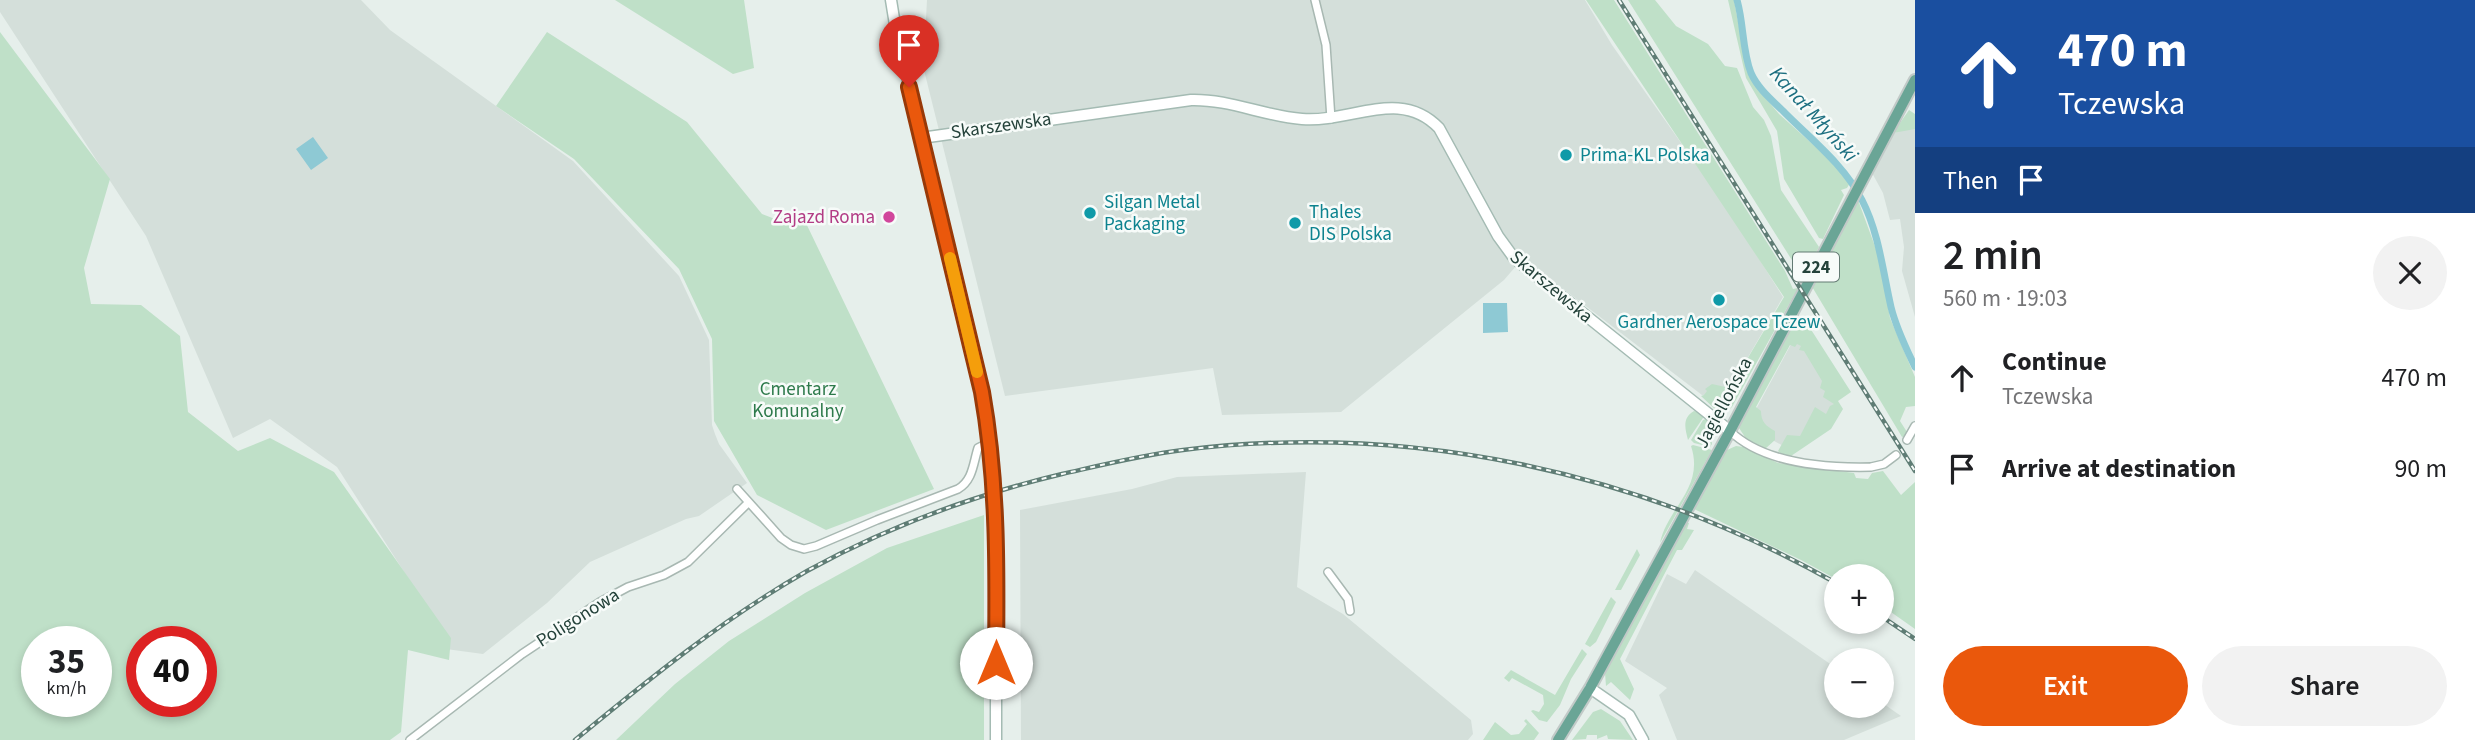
<!DOCTYPE html>
<meta charset="utf-8">
<style>
:root{--surface:#fff;--page:#f2f2f2;--text:#202124;--muted:#757577;--accent:#ea580c}
body{margin:0;font-family:"Source Sans 3",sans-serif;background:var(--page);color:var(--text);height:100vh;display:flex;flex-direction:column;font-size:26px;white-space:nowrap}
*{box-sizing:border-box;margin:0}
p{font-size:23px;color:var(--muted)}
.icon{flex:none;width:38px;height:38px;fill:none;stroke:currentColor;stroke-width:2;stroke-linecap:round;stroke-linejoin:round}
.map{position:relative;flex:1;overflow:hidden}
.drawer{display:flex;flex-direction:column;background:var(--surface);width:560px}
.drawer>*{flex:none}
.hud{background:#1a4fa0;color:#fff;overflow:hidden}
.buttons{position:absolute;left:1824px;top:564px;display:grid;gap:14px}
.buttons a{display:grid;place-items:center;width:70px;height:70px;border-radius:50%;background:var(--surface);box-shadow:0 4px 10px #0003;font-size:35px}
.speed{position:absolute;left:21px;top:626px;display:flex;gap:14px;font-size:35px;font-weight:700;text-align:center}
.speed>*{display:grid;place-content:center;width:91px;height:91px;border-radius:50%;background:var(--surface);box-shadow:0 4px 10px #0003;line-height:1}
.speed small{font-size:18px;font-weight:400}
.speed .limit{border:10px solid #d22;background:#fff;color:#111}
.pin{position:absolute;display:grid;place-items:center;width:60px;height:60px;color:#fff;margin:-72px -30px;border-radius:50% 50% 50% 0;rotate:-45deg;box-shadow:0 0 7px #0007}
.pin .icon{rotate:45deg}
.me{position:absolute;width:77px;margin:-38px;rotate:0deg;stroke-linejoin:round;filter:drop-shadow(0 0 5px #0008)}
.turn{display:flex;align-items:center;gap:24px;height:147px;padding:0 28px;font-size:32px}
.turn .icon{width:91px;height:91px;stroke-width:2.5}
.turn b{display:block;font-size:49px;line-height:60px}
.then{display:flex;align-items:center;height:66px;padding:0 28px;background:#0003;gap:14px;font-size:26px}
.round{display:grid;place-items:center;flex:none;width:74px;height:74px;border-radius:37px;background:var(--page)}
.summary{display:flex;align-items:center;justify-content:space-between;height:119px;padding:0 28px}
h1{font-size:42px;font-weight:600;line-height:52px}
.cta{display:flex;gap:14px;margin-top:auto;padding:14px 28px}
.cta a{flex:1;height:80px;border-radius:42px;background:var(--accent);color:#fff;font-size:28px;font-weight:600;line-height:80px;text-align:center}
.cta a+a{background:var(--page);color:var(--text)}
ul{padding:0;list-style:none}
li{display:flex;align-items:center;gap:21px;height:91px;padding:0 28px}
li div{flex:1}
li b{display:block;font-size:26px}
li em{font-style:normal}
main{display:flex;flex:1;min-height:0}
.map>svg:first-child{display:block}
.built{fill:#d4dfda}
.green{fill:#bfe0c8;fill-rule:evenodd}
.water{fill:#8ec9d4}
.lines{fill:none;stroke-linecap:round;stroke-linejoin:round}
.canal{stroke:#8ec9d4;stroke-width:7}
.street-casing{stroke:#a8b8b2;stroke-width:10}
.secondary-casing{stroke:#a4bbb3;stroke-width:13}
.primary-casing{stroke:#c2cac8;stroke-width:14}
.street{stroke:#fff;stroke-width:7}
.secondary{stroke:#fff;stroke-width:10}
.primary{stroke:#6aa596;stroke-width:10}
.rail-casing{stroke:#5f7d75;stroke-width:4.5}
.rail{stroke:#f7fbf9;stroke-width:2;stroke-dasharray:5;stroke-linecap:butt}
.secondary-bridge-casing{stroke:#a4bbb3;stroke-width:13;stroke-linecap:butt}
.secondary-bridge{stroke:#fff;stroke-width:10}
.route-casing{stroke:#983908;stroke-width:18}
.route{stroke:#ea580c;stroke-width:12}
.slow{stroke:#f59e0b;stroke-width:12}
.culture-dot{fill:#0f9aa8;stroke:#f7fbf9;stroke-width:2.5}
.hotel-dot{fill:#d1479c;stroke:#f7fbf9;stroke-width:2.5}
.labels{text-anchor:middle;dominant-baseline:central;stroke-width:5;stroke-linejoin:round;paint-order:stroke}
.shield{fill:#f7fbf9;stroke:#637a73;stroke-width:2}
.shield-label{font-size:18px;font-weight:bold;fill:#24423a}
.street-label{font-size:19px;fill:#24423a;stroke:#f7fbf9}
.culture-label{font-size:19px;fill:#0d838f;stroke:#f7fbf9;text-anchor:start}
.hotel-label{font-size:19px;fill:#b23c85;stroke:#f7fbf9;text-anchor:end}
.park-label{font-size:19px;fill:#2d7a4b;stroke:#f7fbf9}
.water-label{font-size:21px;font-style:italic;fill:#1c6f80;stroke:#f7fbf9}
</style>
<main>
<div class="map">
<svg width="1915" height="740" viewBox="0 0 1915 740">
<rect width="100%" height="100%" fill="#e6efeb"/>
<path class="built" d="M 0,0 L 361,0 L 390,30 L 573,161 L 679,276 L 709,340 L 712,425 L 715,434 L 719,444 L 747,483 L 699,516 L 686,519 L 590,562 L 547,603 L 483,654 L 446,649 L 408,578 L 337,467 L 270,419 L 233,438 L 146,236 L 0,12 Z
M 927,0 L 1585,0 L 1612,45 L 1729,211 L 1783,297 L 1723,400 L 1702,395 L 1523,258 L 1504,280 L 1341,412 L 1222,415 L 1213,368 L 1005,396 L 923,66 L 927,42 L 925,37 Z
M 1915,127 L 1915,317 L 1902,271 L 1904,247 L 1900,219 L 1890,220 L 1883,193 L 1871,171 L 1893,133 Z
M 1796,335 L 1842,410 L 1787,448 L 1747,426 Z
M 1306,472 L 1297,587 L 1343,614 L 1471,720 L 1473,734 L 1468,740 L 1021,740 L 1020,510 L 1132,489 L 1177,477 Z
M 1695,570 L 1836,668 L 1836,705 L 1881,705 L 1881,702 L 1901,716 L 1844,740 L 1677,740 L 1659,695 L 1667,688 L 1625,661 L 1667,574 L 1686,584 Z"/>
<path class="green" d="M 615,0 L 744,0 L 754,68 L 733,74 Z
M 1586,0 L 1614,0 L 1785,271 L 1793,289 L 1798,288 L 1732,407 L 1725,413 L 1718,412 L 1701,396 L 1704,395 L 1707,391 L 1705,389 L 1712,384 L 1730,388 L 1784,297 Z
M 1628,0 L 1655,0 L 1676,26 L 1708,44 L 1725,66 L 1737,68 L 1753,107 L 1764,120 L 1771,136 L 1781,190 L 1819,247 L 1805,274 L 1798,264 L 1795,265 Z
M 1728,0 L 1734,0 L 1747,69 L 1758,89 L 1779,114 L 1828,158 L 1850,183 L 1847,188 L 1841,190 L 1844,195 L 1823,239 L 1819,238 L 1784,179 L 1777,131 L 1746,78 Z
M 0,32 L 110,179 L 84,268 L 91,304 L 141,305 L 180,336 L 188,412 L 238,451 L 270,438 L 334,472 L 451,638 L 449,660 L 408,650 L 401,732 L 390,740 L 0,740 ZM 37,642 L 96,642 L 96,702 L 37,702 ZM 142,642 L 201,642 L 201,702 L 142,702 Z
M 547,32 L 687,122 L 762,214 L 775,219 L 803,217 L 934,489 L 826,530 L 757,495 L 714,421 L 712,339 L 679,269 L 574,159 L 496,106 Z
M 1909,110 L 1915,114 L 1915,129 L 1893,133 Z
M 1858,200 L 1880,260 L 1890,318 L 1915,377 L 1915,406 L 1906,407 L 1900,421 L 1907,432 L 1905,436 L 1902,437 L 1811,285 Z
M 1793,319 L 1810,328 L 1851,392 L 1838,401 L 1843,409 L 1831,429 L 1791,456 L 1782,455 L 1778,451 L 1787,435 L 1800,436 L 1815,407 L 1826,414 L 1830,406 L 1834,404 L 1823,397 L 1825,391 L 1820,388 L 1822,381 L 1804,351 L 1799,350 L 1801,346 L 1797,344 L 1795,347 L 1790,345 L 1756,407 L 1761,411 C 1761,422 1766,426 1775,431 L 1775,440 L 1765,449 L 1747,440 L 1739,428 L 1740,422 Z
M 1694,411 L 1705,415 L 1688,440 C 1685,428 1682,418 1694,411 Z
M 1706,419 L 1709,422 L 1712,444 L 1710,447 L 1694,443 L 1691,440 L 1703,420 Z
M 1693,445 L 1712,450 L 1660,543 C 1667,508 1705,488 1691,446 Z
M 1736,446 L 1744,447 L 1778,463 L 1854,473 L 1856,478 L 1868,479 L 1872,473 L 1883,471 L 1901,495 L 1915,482 L 1915,629 L 1881,605 L 1881,576 L 1836,576 L 1836,579 L 1801,560 L 1694,509 L 1727,450 Z
M 984,515 L 984,740 L 616,740 L 675,684 L 729,641 L 805,593 L 887,548 Z
M 1686,522 L 1689,523 L 1687,529 L 1694,530 L 1682,550 L 1677,550 L 1620,659 L 1634,689 L 1630,700 L 1611,682 L 1606,686 L 1605,673 Z
M 1637,549 L 1640,555 L 1621,590 L 1615,590 Z
M 1611,597 L 1616,602 L 1596,642 L 1590,647 L 1585,644 Z
M 1582,649 L 1587,654 L 1571,679 L 1560,705 L 1547,722 L 1539,720 L 1531,711 L 1533,710 L 1539,712 L 1544,704 L 1543,695 L 1512,678 L 1509,682 L 1504,678 L 1511,670 L 1555,695 Z
M 1601,709 L 1620,721 L 1633,740 L 1608,739 L 1607,735 L 1597,739 L 1597,735 L 1587,735 L 1586,739 L 1572,740 L 1593,712 Z
M 1526,719 L 1539,733 L 1534,740 L 1483,740 L 1495,722 L 1511,735 L 1519,734 L 1527,724 L 1524,721 Z"/>
<path class="water" d="M 313,137 L 328,158 L 311,170 L 296,149 Z
M 1483,303 L 1507,303 L 1508,332 L 1483,333 Z"/>
<g class="lines">
<path class="canal" d="M 1737,0 C 1744,24 1742,50 1751,73 C 1758,89 1773,101 1785,113 C 1813,141 1844,165 1862,200 C 1879,233 1883,272 1891,307 C 1896,328 1906,348 1915,367"/>
<defs>
<path id="street" d="M 1315,0 L 1326,45 L 1331,119
M 1730,431 C 1764,464 1826,468 1871,467 L 1884,464 L 1896,455
M 1907,440 L 1915,426
M 737,489 L 781,538 L 791,545 L 804,549 L 816,546 L 877,520 L 958,489 C 973,480 973,464 978,448 L 990,442
M 1328,572 L 1348,599 L 1350,611
M 410,740 L 522,654 L 600,602 L 628,587 L 664,575 L 688,562 L 748,503"/>
<path id="secondary" d="M 891,0 L 896,31 L 982,392 L 993,467
M 921,138 L 1191,100 C 1229,99 1264,116 1302,119 C 1351,123 1400,87 1439,128 L 1498,236 L 1514,258 L 1730,431
M 1590,688 L 1629,715 L 1643,740
M 996,740 L 996,519"/>
<path id="primary" d="M 1558,740 L 1590,688 L 1730,431 L 1915,80"/>
</defs>
<use href="#street" class="street-casing"/>
<use href="#secondary" class="secondary-casing"/>
<use href="#primary" class="primary-casing"/>
<use href="#street" class="street"/>
<use href="#secondary" class="secondary"/>
<use href="#primary" class="primary"/>
<defs>
<path id="rail" d="M 1619,0 L 1915,471
M 1881,616 L 1915,639
M 575,740 C 649,679 723,619 807,571 C 887,527 974,495 1062,474 C 1102,465 1142,455 1183,450 C 1409,422 1638,471 1836,583"/>
</defs>
<use href="#rail" class="rail-casing"/>
<use href="#rail" class="rail"/>
<defs>
<path id="secondary-bridge" d="M 993,467 L 996,519"/>
</defs>
<use href="#secondary-bridge" class="secondary-bridge-casing"/>
<use href="#secondary-bridge" class="secondary-bridge"/>
</g>
<g class="lines">
<defs>
<path id="route" d="M 909,87 L 982,392 C 998,482 997,572 996,663"/>
</defs>
<use href="#route" class="route-casing"/>
<use href="#route" class="route"/>
<path class="slow" d="M 950,258 L 977,372"/>
</g>
<g class="culture-dot">
<circle cx="1566" cy="155" r="7"/>
<circle cx="1090" cy="213" r="7"/>
<circle cx="1295" cy="223" r="7"/>
<circle cx="1719" cy="300" r="7"/>
</g>
<circle class="hotel-dot" cx="889" cy="217" r="7"/>
<g class="labels">
<rect class="shield" x="1793" y="252.5" width="46" height="29" rx="5"/>
<g class="shield-label">
<text x="1816" y="267">224</text>
</g>
<g class="street-label">
<text transform="translate(1001 126) rotate(-8)">Skarszewska</text>
<text transform="translate(1551 287) rotate(40)">Skarszewska</text>
<text transform="translate(1724 403) rotate(-62)">Jagiellońska</text>
<text transform="translate(578 618) rotate(-32)">Poligonowa</text>
</g>
<g class="culture-label">
<text x="1580" y="155">Prima-KL Polska</text>
<text x="1104" y="202">Silgan Metal<tspan x="1104" dy="22">Packaging</tspan></text>
<text x="1309" y="212">Thales<tspan x="1309" dy="22">DIS Polska</tspan></text>
<text x="1719" y="322" text-anchor="middle">Gardner Aerospace Tczew</text>
</g>
<g class="hotel-label">
<text x="875" y="217">Zajazd Roma</text>
</g>
<g class="park-label">
<text x="798" y="389">Cmentarz<tspan x="798" dy="22">Komunalny</tspan></text>
</g>
<g class="water-label">
<text transform="translate(1814 114) rotate(48)">Kanał Młyński</text>
</g>
</g>
</svg>
<div class="buttons">
<a>+</a>
<a>−</a>
</div>
<div class="speed"><div>35<small>km/h</small></div><div class="limit">40</div></div>
<div class="pin" style="left:909px;top:87px;background:#d93025"><svg class="icon" aria-label="arrive" viewBox="0 0 24 24"><path d="M6 21V4h12l-3 4 3 4H6"/></svg></div>
<svg class="me" style="left:996px;top:663px" viewBox="-20 -20 40 40"><circle r="19" fill="#fff"/><path d="M0-13L10 11 0 6-10 11z" fill="#ea580c"/></svg>
</div>
<section class="drawer">
<div class="hud">
<div class="turn"><svg class="icon" aria-label="ahead" viewBox="0 0 24 24"><path d="M12 20V5M6 11l6-6 6 6"/></svg><div><b>470 m</b>Tczewska</div></div>
<div class="then">Then<svg class="icon" aria-label="arrive" viewBox="0 0 24 24"><path d="M6 21V4h12l-3 4 3 4H6"/></svg></div>
</div>
<div class="summary"><div><h1>2 min</h1><p>560 m · 19:03</p></div><a class="round"><svg class="icon" aria-label="close" viewBox="0 0 24 24"><path d="M6 6l12 12M18 6L6 18"/></svg></a></div>
<ul>
<li><svg class="icon" aria-label="ahead" viewBox="0 0 24 24"><path d="M12 20V5M6 11l6-6 6 6"/></svg><div><b>Continue</b><p>Tczewska</p></div><em>470 m</em></li>
<li><svg class="icon" aria-label="arrive" viewBox="0 0 24 24"><path d="M6 21V4h12l-3 4 3 4H6"/></svg><div><b>Arrive at destination</b></div><em>90 m</em></li>
</ul>
<div class="cta"><a>Exit</a><a>Share</a></div>
</section>
</main>
